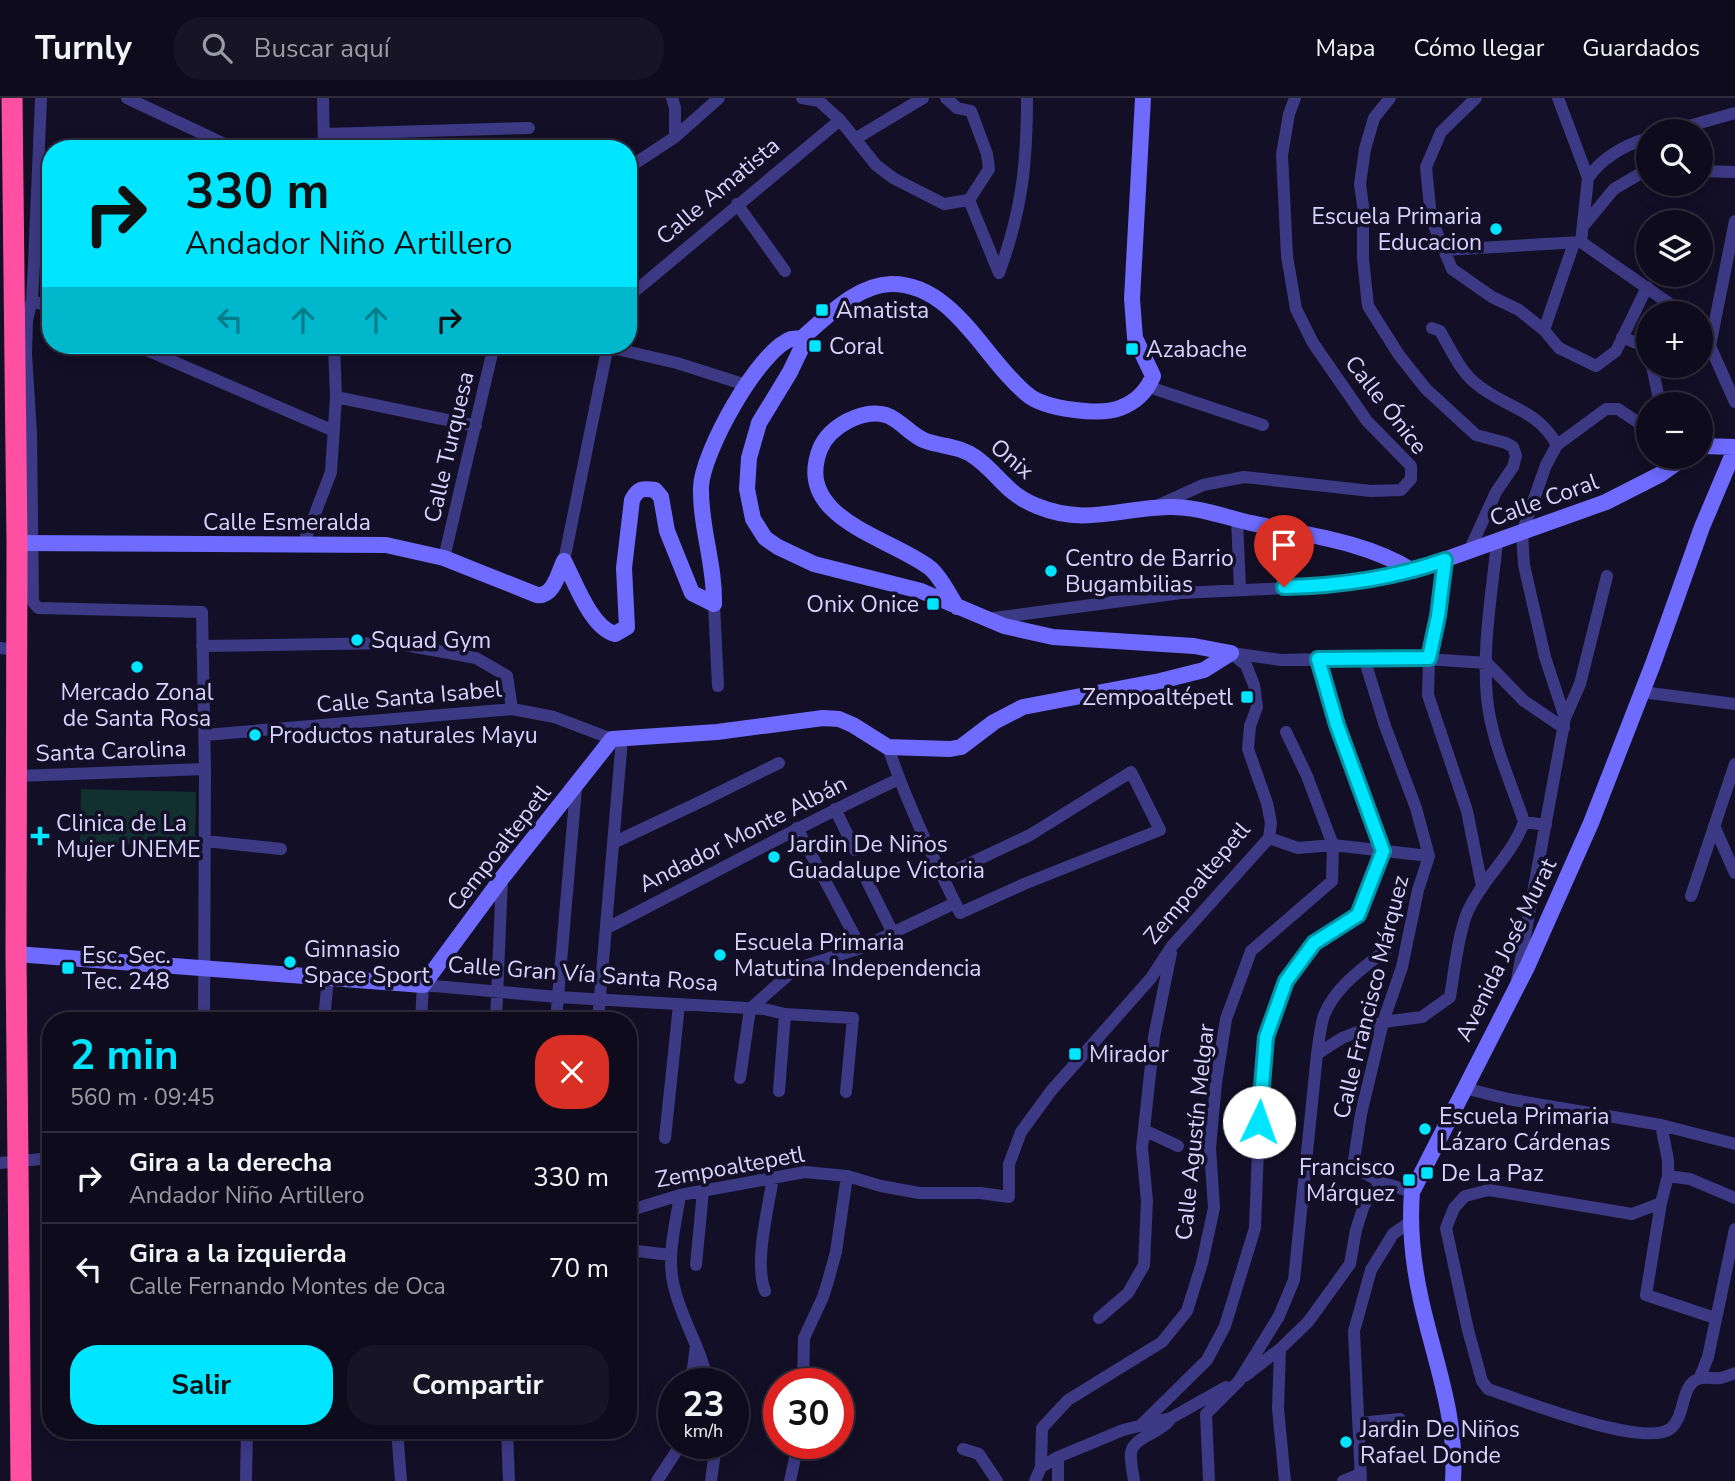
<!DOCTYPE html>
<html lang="es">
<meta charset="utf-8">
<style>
:root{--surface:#0e0b1c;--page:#171425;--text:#f1f3f6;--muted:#9b9ba3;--line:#2e2b3b;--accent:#00e5ff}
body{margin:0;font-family:"Nunito Sans",sans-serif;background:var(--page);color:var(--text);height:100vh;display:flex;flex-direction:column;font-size:26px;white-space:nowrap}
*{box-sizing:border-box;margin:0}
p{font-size:23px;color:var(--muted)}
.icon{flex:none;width:38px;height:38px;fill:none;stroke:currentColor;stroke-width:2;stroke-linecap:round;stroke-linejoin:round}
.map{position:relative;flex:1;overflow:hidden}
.sheet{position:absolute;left:42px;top:914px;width:595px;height:427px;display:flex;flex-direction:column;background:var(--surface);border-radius:28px;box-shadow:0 4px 18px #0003,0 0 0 2px var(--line)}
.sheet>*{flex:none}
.top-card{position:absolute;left:42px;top:42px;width:595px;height:214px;border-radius:28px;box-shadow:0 4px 18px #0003,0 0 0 2px var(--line);background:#00e5ff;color:#111;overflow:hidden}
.fabs{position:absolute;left:1636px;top:21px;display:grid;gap:14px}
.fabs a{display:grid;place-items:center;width:77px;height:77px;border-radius:50%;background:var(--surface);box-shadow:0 4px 18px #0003,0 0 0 2px var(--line);font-size:35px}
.speed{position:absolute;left:658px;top:1270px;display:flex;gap:14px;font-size:35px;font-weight:700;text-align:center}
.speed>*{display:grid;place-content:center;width:91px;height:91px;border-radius:50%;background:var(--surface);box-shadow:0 4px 18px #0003,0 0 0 2px var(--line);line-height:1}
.speed small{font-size:18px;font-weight:400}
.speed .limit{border:10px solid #d22;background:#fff;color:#111}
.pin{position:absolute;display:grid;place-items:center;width:60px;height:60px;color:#fff;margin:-72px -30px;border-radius:50% 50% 50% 0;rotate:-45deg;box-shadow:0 0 7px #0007}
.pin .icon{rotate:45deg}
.me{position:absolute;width:77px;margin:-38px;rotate:3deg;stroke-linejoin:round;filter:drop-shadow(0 0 5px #0008)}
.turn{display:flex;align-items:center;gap:24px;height:147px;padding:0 28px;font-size:32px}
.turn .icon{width:91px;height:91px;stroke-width:2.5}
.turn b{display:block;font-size:49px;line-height:60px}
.lanes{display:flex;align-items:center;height:66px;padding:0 28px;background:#0003;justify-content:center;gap:35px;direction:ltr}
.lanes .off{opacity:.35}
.round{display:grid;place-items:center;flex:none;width:74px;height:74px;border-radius:28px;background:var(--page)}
.headline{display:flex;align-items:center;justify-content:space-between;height:119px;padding:0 28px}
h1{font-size:42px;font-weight:700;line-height:52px;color:var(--accent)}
.cta{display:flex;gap:14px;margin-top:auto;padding:14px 28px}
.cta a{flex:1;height:80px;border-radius:28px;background:var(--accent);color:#111;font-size:28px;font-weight:700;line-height:80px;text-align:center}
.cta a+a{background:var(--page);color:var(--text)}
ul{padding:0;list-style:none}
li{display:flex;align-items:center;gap:21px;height:91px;padding:0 28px;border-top:2px solid var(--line)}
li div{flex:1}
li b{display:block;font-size:26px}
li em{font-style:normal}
header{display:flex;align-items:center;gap:42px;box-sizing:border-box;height:98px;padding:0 35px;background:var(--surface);border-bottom:2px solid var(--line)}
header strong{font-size:33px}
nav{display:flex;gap:38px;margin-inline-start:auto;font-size:24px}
.search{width:490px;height:63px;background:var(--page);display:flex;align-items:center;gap:18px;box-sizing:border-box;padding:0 24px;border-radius:28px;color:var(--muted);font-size:26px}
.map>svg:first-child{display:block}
.green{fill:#12302f}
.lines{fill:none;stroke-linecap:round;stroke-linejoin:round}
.street{stroke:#3d3a85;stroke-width:12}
.secondary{stroke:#6f6bff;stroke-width:16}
.highway{stroke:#ff4fa3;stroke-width:21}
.route-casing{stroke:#0095a6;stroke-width:18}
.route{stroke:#00e5ff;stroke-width:12}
.poi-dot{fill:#00e5ff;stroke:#130f26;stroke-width:2.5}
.labels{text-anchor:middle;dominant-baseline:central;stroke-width:7;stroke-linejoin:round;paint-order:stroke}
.street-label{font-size:23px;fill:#d9d4ff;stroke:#130f26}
.poi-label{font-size:23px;fill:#d9d4ff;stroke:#130f26;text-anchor:start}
</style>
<header>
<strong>Turnly</strong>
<div class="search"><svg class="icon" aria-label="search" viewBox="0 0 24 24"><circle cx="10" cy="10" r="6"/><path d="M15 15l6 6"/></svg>Buscar aquí</div>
<nav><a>Mapa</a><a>Cómo llegar</a><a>Guardados</a></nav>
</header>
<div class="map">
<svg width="1735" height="1383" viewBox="0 0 1735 1383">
<rect width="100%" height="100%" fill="#130f26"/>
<path class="green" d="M 81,691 L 196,694 L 195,748 L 80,745 Z"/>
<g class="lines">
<path class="street" d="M 41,0 L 34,166 L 32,202 L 27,222 L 26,256 L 31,336 L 33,504 L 38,510 L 202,514 L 205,671 L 204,922
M 127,0 L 235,51
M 323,0 L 324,51
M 672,0 L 675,10 L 675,39
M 802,0 L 819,3 L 840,22 L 876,67 L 893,80 L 944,106 L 969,102 L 999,175
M 946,0 L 957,10 L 971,13 L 987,56 L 989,71 L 969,102
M 1390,0 L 1374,20 L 1365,51 L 1360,86 L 1363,108 L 1363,161 L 1368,208 L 1399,257 L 1426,291 L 1476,337 L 1506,345 L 1513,349 L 1516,358 L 1513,369 L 1496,394 L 1469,453
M 1476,0 L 1441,34 L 1426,69 L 1431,120 L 1444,152 L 1581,144 L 1683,215
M 1558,0 L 1588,80 L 1581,144
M 1671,33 L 1735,15
M 324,36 L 529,30
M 855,41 L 923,0
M 628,70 L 675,39 L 719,0
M 1701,73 L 1735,74
M 1588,80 C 1602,60 1625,47 1648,40
M 737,106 L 785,173
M 1585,126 L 1614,91 L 1648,71
M 1444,152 L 1452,171 L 1492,199 L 1519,212 L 1544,232 L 1559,250 L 1596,268 L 1616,253 L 1647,189
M 999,175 C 1022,112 1027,66 1027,0
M 628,201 L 634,194 L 840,22
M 32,202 L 51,210
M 1432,230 L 1440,233 C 1450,250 1459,271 1474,284 C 1503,310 1536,309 1557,347
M 1544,232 L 1574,145
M 1701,236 L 1710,248 L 1735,304
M 1622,239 L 1641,247 L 1648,256
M 135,247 L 334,333
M 1710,248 L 1735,123
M 608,249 L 677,265 L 746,287
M 1652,268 L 1660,306
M 1149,289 L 1263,327
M 336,299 L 476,328
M 1159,407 L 1203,387 L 1244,379 L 1371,393 L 1401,392 L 1411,381 L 1411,368 L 1367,323 L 1313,245 L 1296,211 L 1287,158 L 1282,57 L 1289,16 L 1295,0
M 1237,421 L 1240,491
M 1497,444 C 1492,495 1482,548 1487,600 C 1491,642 1511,684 1524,724
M 303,447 L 331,374 L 336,299 L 334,247
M 444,460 L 494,247
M 1445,462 L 1438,518 L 1429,560 L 1428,597 L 1467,713 L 1482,788
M 564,463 L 608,247
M 714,506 L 718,588
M 987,521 L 1181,495 L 1306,489 L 1379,480 L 1413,473
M 202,548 L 394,545 L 476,560 L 507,578 L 512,611
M 0,550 L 16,552
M 1232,555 L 1281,562 L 1395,559 L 1487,565 L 1524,603 L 1564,630
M 1364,560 L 1385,628 L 1416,710 L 1429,758 L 1418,792 L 1402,869 L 1383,924 L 1361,1016 L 1353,1069 L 1381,1084 L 1412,1094
M 1642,594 L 1735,606
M 1565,620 L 1580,586 L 1607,478
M 205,637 L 512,611 L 554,619 L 612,641
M 888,649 C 907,706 934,761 960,815 L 1024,786 L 1160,732 L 1131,674 L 1030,737 L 943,778
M 18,678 L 205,671
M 835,711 L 855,752
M 797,730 L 861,850
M 1715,730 L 1735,775
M 1269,740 L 1298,750 L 1333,747 L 1429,758
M 205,743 L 281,751
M 615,744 L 704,702 L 779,665
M 867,783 L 893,835
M 1691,798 L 1735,666
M 607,830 C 705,780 800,727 899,681
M 1517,882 L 1565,620 L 1545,559 L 1524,467 L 1522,435 L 1546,367 L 1557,347 L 1606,311 L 1618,311 L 1648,331
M 324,922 L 328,880
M 421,922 L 423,887 L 557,899 L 764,911 L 785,916 L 853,920 L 846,994
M 496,922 L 502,780
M 556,922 L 576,690
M 598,922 L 622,641
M 1317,956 C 1319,944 1320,929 1324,917 C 1336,888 1362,871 1386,852
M 740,980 L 750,911 L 795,871 L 861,850 L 955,805
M 1464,990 L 1508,1001 L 1661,1027 L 1735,1046
M 779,993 L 785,916
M 1661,1027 L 1668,1062 L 1668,1078 L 1661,1105 L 1646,1197 L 1715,1220
M 1144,1032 L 1178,1048
M 665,1040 L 679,907
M 0,1065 L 51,1060
M 1668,1078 L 1690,1081 L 1735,1100
M 680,1097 C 676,1125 667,1156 673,1184 C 679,1218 702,1250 708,1286
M 1661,1105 L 1632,1116 L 1489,1092 L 1465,1098 L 1454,1110 L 1446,1130 L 1468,1232 L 1482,1283 L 1488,1291 C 1521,1302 1643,1350 1670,1331 C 1686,1319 1680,1288 1698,1281 C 1705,1278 1713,1281 1720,1280 C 1725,1279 1730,1277 1735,1275
M 628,1113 L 680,1097 L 805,1074 L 847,1078 L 881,1088 L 919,1095 L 980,1095 L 1009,1099 L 1009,1066 L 1021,1034 L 1051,993 L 1151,880 L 1172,848 L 1269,740 L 1271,725 L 1267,705 L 1248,651 L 1250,628 L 1257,609 L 1254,587 L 1246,567 L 1231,555
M 628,1152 L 671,1157
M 696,1167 L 703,1093
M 765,1193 C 754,1165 768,1111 773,1080
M 1099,1220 L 1128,1195 L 1144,1167 L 1147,1103 L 1142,1050 L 1154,939 L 1171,855
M 1280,1251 L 1278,1311 L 1285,1383
M 1245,1278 L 1280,1251 L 1308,1224 L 1350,1166 L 1356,1132 L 1364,1107 L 1381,1084
M 1700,1279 L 1708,1259 L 1735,1131
M 691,1286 L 696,1247
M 803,1286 L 804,1240 L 823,1199 L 828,1183 L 836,1154 L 847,1078
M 1359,1325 L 1400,1321
M 1140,1328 L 1207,1262 L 1225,1228 L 1255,1130 L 1260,997 L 1266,939 L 1286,883 L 1314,845 L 1358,817 L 1383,753 L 1337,627 L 1318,561
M 397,1332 L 401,1383
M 507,1332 L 509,1383
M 963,1351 L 979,1356 L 997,1383
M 1041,1369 L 1042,1330 L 1068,1302 L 1162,1244 L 1187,1213 L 1202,1165 L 1214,1110 L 1210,1050 L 1216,985 L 1226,921 L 1251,853 L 1332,783 L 1333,747 L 1307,678 L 1286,634
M 246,1383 L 247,1332
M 657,1383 L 681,1346
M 711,1383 L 716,1346
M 790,1383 L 798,1346
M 1035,1383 L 1041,1369 L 1058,1359 L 1123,1332 L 1171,1320 L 1226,1289
M 1058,1383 L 1058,1359
M 1134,1383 C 1133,1374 1130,1364 1131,1355 C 1133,1339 1160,1335 1169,1323
M 1209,1383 L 1206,1316 L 1239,1283 L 1279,1218 L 1294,1182 L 1317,956 L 1342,940 L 1383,924 L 1422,919 L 1450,899 C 1454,875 1458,837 1467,815 C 1481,782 1512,758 1524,724 L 1546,727
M 1343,1383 L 1360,1376
M 1361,1383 L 1354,1233 L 1371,1172 L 1393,1136 L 1410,1124"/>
<path class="secondary" d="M 1143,0 L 1132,201 L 1135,240 L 1153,278 C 1147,293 1136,304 1120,310 C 1100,318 1045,311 1028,297 C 985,263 954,185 891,186 C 856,187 827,219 802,240 L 801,251 L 790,274 L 759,325 L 749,360 L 747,391 L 753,421 L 765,440 L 778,449 L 814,466 L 921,493 L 1004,528 L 1053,539 L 1194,548 L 1231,555
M 1701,348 L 1735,349
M 17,445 L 386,447 L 444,460 L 537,497 C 553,499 558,476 564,463
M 564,463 C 575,484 591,530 615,536 L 627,529 L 624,470 L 632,402 C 638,390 643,390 655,392 L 661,399 L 667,433 L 692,495 L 714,506 C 715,466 700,429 701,389 C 702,355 758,253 791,241 C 792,241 801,240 802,240
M 957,509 C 949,497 941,479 930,470 C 890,439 793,421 820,351 C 829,329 862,310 886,317 C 901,322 911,338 926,343 C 943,349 960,348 975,359 C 999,376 1006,396 1037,408 C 1085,428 1120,410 1168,409 C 1195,408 1225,419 1251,425 C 1306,437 1365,443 1413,473 L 1606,404 L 1661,376 L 1685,359
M 16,856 L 423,887 L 502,780 L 612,641 L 717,634 L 823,620 L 839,621 L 853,627 L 888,649 L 950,651 L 961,649 L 994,624 L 1023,609 L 1160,583 L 1204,572 L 1231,555
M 1453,1383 C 1457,1317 1435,1265 1421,1202 C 1413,1166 1409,1131 1412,1094 L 1527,869 L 1591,725 L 1653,566 L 1702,429 L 1735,351"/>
<path class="highway" d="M 12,0 L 17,445 L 16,856 L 21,1383"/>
</g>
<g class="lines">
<defs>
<path id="route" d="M 1259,1024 L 1266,939 L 1286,883 L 1314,845 L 1358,817 L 1383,753 L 1337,627 L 1318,561 L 1429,560 L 1438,518 L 1445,462 C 1394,480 1339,488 1284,489"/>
</defs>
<use href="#route" class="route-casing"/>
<use href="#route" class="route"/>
</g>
<g class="poi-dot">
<circle cx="1496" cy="131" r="7"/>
<rect x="815" y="205" width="14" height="14" rx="3.5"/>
<rect x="808" y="241" width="14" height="14" rx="3.5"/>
<rect x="1125" y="244" width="14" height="14" rx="3.5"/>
<circle cx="1051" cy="473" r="7"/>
<rect x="926" y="499" width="14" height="14" rx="3.5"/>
<circle cx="357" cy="542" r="7"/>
<circle cx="137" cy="569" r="7"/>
<rect x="1240" y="592" width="14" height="14" rx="3.5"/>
<circle cx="255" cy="637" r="7"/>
<path d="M36.5 727.5h7v7h7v7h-7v7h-7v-7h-7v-7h7z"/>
<circle cx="774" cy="759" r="7"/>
<circle cx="720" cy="857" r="7"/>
<circle cx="290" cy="864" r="7"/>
<rect x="61" y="863" width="14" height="14" rx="3.5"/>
<rect x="1068" y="949" width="14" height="14" rx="3.5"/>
<circle cx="1425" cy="1031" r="7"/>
<rect x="1420" y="1068" width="14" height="14" rx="3.5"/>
<rect x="1402" y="1075" width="14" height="14" rx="3.5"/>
<circle cx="1346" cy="1344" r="7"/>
</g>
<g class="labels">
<g class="street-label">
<text transform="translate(718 93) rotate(-40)">Calle Amatista</text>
<text transform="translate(1386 307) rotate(52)">Calle Ónice</text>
<text transform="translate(449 349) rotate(-77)">Calle Turquesa</text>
<text transform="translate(1012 361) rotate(40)">Onix</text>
<text transform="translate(1544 402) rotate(-20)">Calle Coral</text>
<text x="287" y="424">Calle Esmeralda</text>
<text transform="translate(409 599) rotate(-5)">Calle Santa Isabel</text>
<text transform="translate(111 653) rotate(-2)">Santa Carolina</text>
<text transform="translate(743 736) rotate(-27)">Andador Monte Albán</text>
<text transform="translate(499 750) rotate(-52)">Cempoaltepetl</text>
<text transform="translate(1197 785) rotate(-50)">Zempoaltepetl</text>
<text transform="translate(1506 852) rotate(-64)">Avenida José Murat</text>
<text transform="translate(583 876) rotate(4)">Calle Gran Vía Santa Rosa</text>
<text transform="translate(1371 899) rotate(-76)">Calle Francisco Márquez</text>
<text transform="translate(1195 1034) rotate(-84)">Calle Agustín Melgar</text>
<text transform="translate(730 1069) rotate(-10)">Zempoaltepetl</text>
</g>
<g class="poi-label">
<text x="1482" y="118" text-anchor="end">Escuela Primaria<tspan x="1482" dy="26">Educacion</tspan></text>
<text x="836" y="212">Amatista</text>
<text x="829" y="248">Coral</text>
<text x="1146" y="251">Azabache</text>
<text x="1065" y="460">Centro de Barrio<tspan x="1065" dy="26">Bugambilias</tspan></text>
<text x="919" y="506" text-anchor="end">Onix Onice</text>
<text x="371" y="542">Squad Gym</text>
<text x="137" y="594" text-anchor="middle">Mercado Zonal<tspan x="137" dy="26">de Santa Rosa</tspan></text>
<text x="1233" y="599" text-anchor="end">Zempoaltépetl</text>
<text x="269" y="637">Productos naturales Mayu</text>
<text x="56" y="725">Clinica de La<tspan x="56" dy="26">Mujer UNEME</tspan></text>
<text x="788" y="746">Jardin De Niños<tspan x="788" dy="26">Guadalupe Victoria</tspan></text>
<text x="734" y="844">Escuela Primaria<tspan x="734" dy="26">Matutina Independencia</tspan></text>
<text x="304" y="851">Gimnasio<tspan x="304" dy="26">Space Sport</tspan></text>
<text x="82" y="857">Esc. Sec.<tspan x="82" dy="26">Tec. 248</tspan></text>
<text x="1089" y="956">Mirador</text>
<text x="1439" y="1018">Escuela Primaria<tspan x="1439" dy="26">Lázaro Cárdenas</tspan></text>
<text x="1395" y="1069" text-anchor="end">Francisco<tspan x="1395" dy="26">Márquez</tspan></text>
<text x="1441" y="1075">De La Paz</text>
<text x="1360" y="1331">Jardin De Niños<tspan x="1360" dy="26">Rafael Donde</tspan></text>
</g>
</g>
</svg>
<div class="fabs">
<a><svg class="icon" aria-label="search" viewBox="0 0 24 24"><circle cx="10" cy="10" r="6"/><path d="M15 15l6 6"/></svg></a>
<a><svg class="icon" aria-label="layers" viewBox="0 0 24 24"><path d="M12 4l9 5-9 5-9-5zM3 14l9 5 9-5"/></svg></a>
<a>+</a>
<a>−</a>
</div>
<div class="speed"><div>23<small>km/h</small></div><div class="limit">30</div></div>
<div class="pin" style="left:1284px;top:489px;background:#d93025"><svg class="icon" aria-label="arrive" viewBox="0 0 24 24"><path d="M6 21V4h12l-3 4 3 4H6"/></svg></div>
<svg class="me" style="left:1259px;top:1024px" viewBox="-20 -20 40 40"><circle r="19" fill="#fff"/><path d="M0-13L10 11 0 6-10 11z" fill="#00e5ff"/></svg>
<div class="top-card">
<div class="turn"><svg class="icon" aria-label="right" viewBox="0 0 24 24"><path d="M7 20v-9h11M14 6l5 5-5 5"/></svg><div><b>330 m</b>Andador Niño Artillero</div></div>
<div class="lanes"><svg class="icon off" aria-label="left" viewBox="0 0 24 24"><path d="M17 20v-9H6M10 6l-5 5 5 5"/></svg><svg class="icon off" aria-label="ahead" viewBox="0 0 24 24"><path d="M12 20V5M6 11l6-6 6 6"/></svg><svg class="icon off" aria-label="ahead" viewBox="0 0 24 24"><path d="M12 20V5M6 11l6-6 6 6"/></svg><svg class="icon" aria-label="right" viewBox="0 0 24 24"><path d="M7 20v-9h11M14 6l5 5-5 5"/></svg></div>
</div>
<section class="sheet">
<div class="headline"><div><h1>2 min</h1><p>560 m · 09:45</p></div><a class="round" style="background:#d93025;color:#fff"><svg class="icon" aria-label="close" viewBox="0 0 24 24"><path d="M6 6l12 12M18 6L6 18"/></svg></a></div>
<ul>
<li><svg class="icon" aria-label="right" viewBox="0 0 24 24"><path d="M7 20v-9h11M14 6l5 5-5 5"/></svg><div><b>Gira a la derecha</b><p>Andador Niño Artillero</p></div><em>330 m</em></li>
<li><svg class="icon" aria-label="left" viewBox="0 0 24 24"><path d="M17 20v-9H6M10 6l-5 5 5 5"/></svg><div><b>Gira a la izquierda</b><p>Calle Fernando Montes de Oca</p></div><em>70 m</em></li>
</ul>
<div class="cta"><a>Salir</a><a>Compartir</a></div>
</section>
</div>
